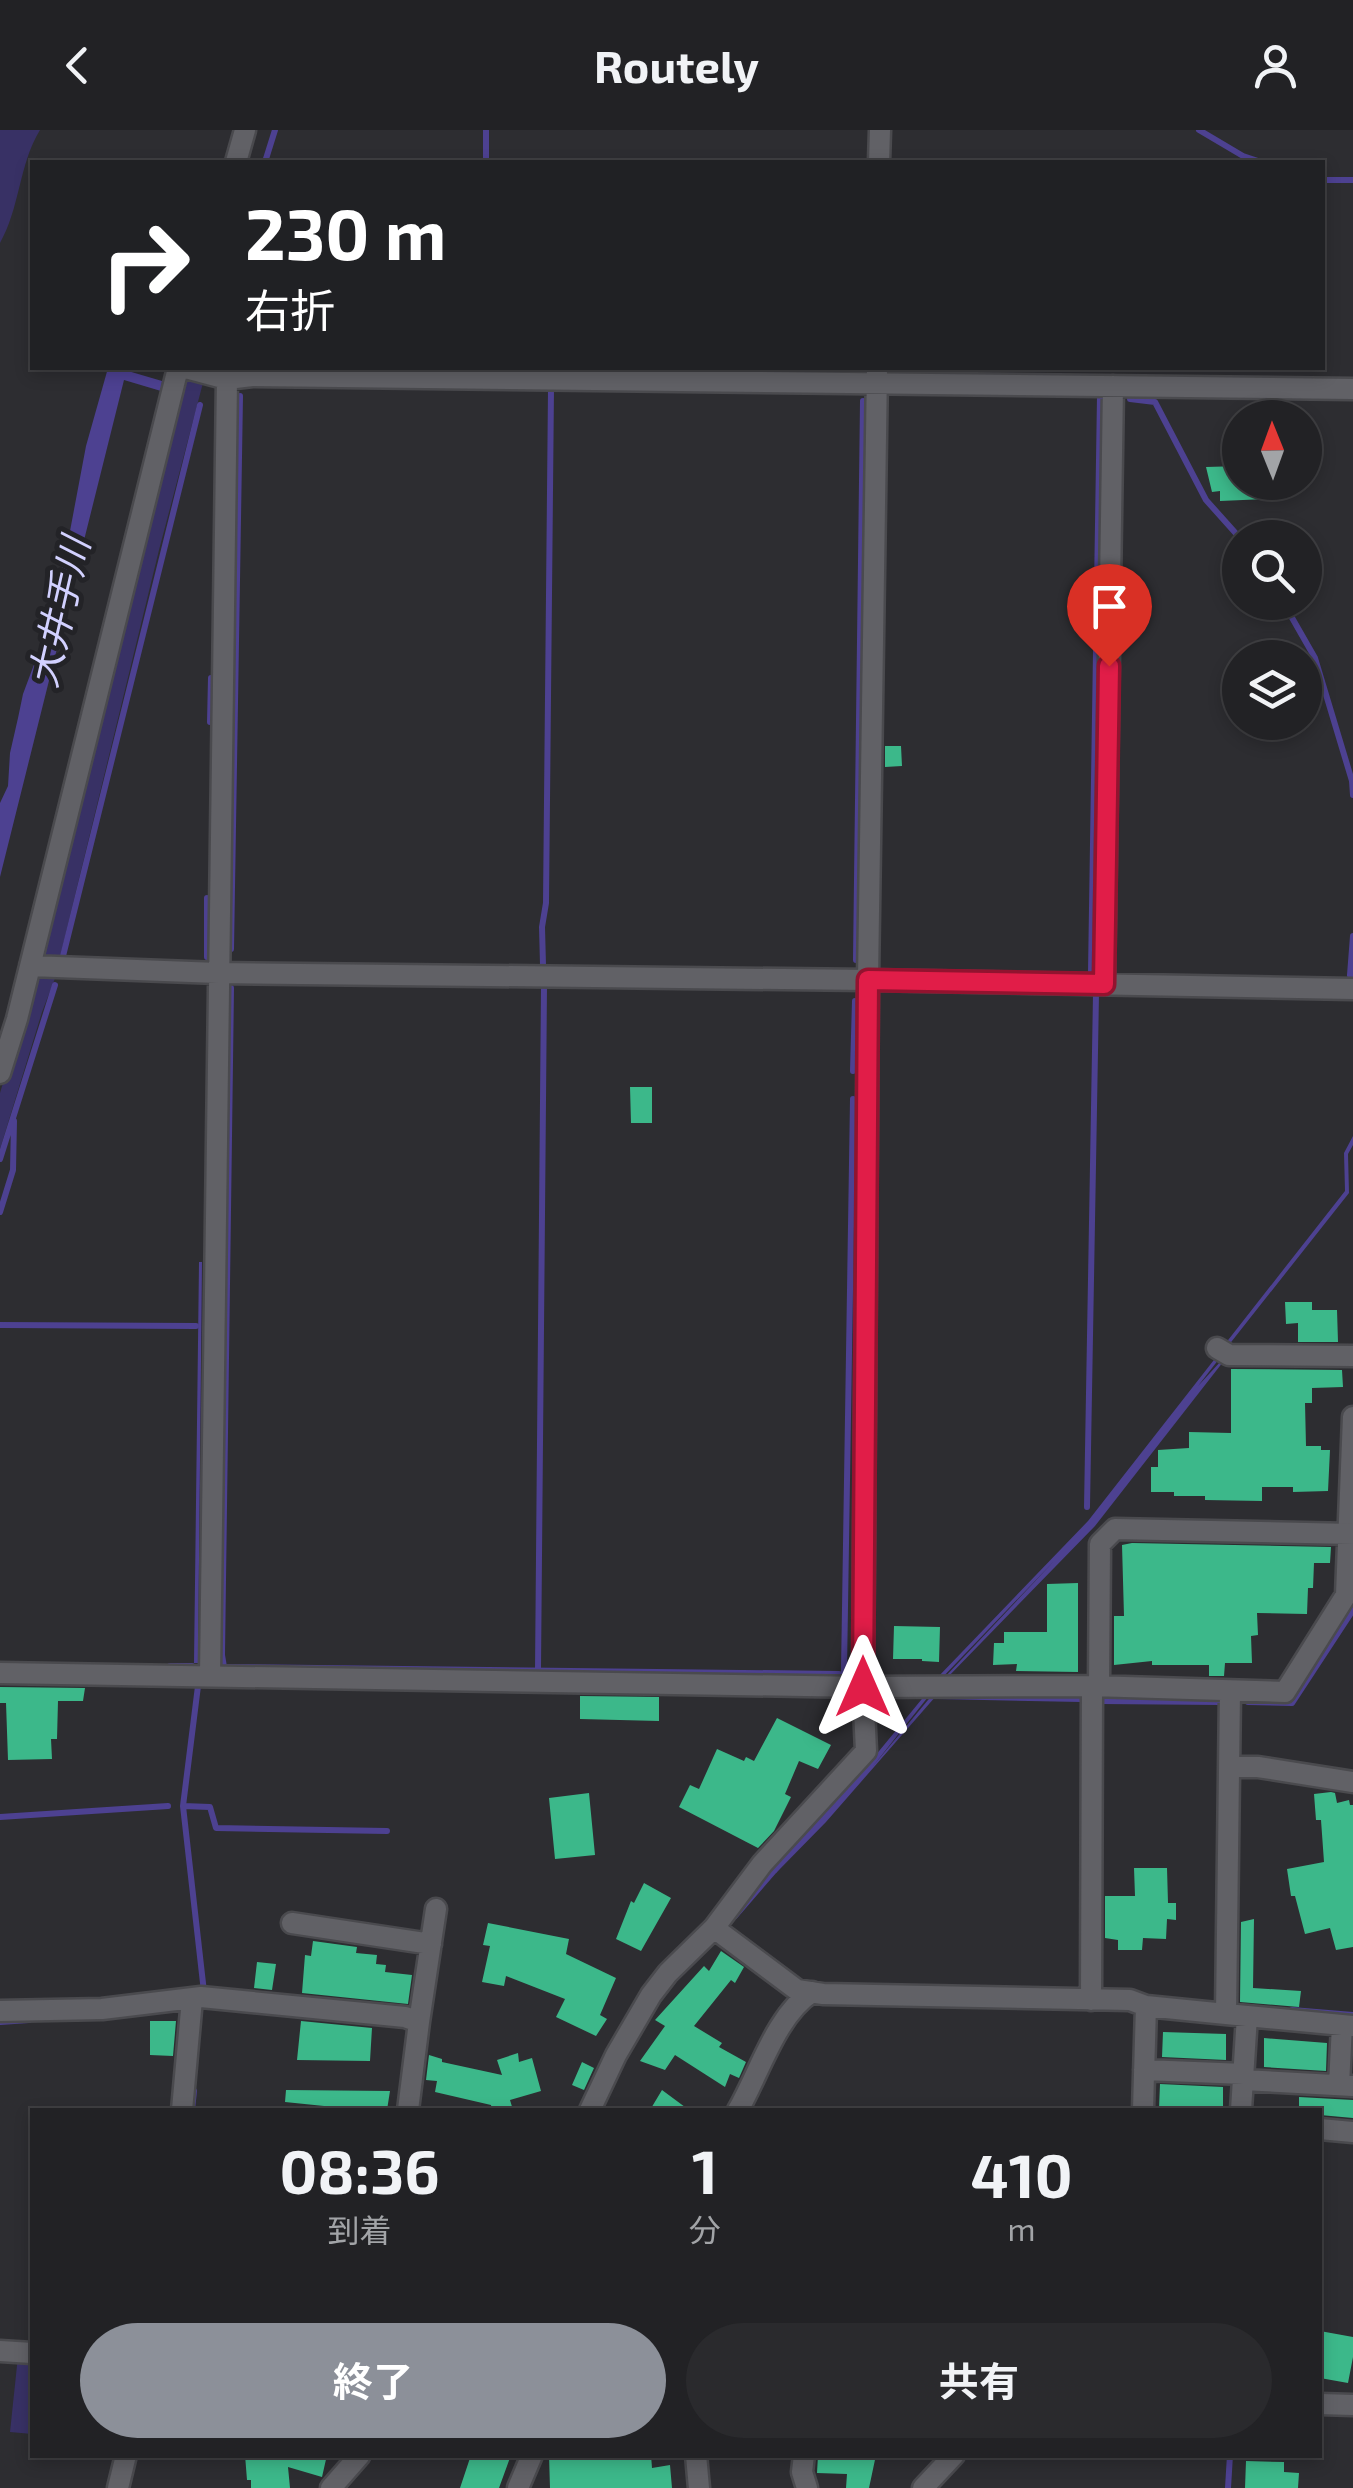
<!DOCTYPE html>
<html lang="ja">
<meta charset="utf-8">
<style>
:root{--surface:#222225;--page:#2a2a2d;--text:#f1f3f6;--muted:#a2a4a7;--line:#3f3f42;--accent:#8c9099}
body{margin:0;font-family:"Exo 2","Noto Sans JP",sans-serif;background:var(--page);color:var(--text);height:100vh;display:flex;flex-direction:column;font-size:38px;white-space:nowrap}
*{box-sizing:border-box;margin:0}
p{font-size:32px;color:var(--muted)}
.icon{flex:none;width:55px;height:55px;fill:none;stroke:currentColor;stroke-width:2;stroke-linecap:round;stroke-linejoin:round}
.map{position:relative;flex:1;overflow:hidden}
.details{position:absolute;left:30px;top:1978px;width:1292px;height:350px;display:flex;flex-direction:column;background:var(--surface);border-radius:0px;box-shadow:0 5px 15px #0003,0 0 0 2px var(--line)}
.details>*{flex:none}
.hud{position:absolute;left:30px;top:30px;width:1295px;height:210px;border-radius:0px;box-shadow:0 5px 15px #0003,0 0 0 2px var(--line);background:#202124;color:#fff;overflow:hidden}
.needle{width:65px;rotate:359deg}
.controls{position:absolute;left:1222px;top:270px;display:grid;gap:20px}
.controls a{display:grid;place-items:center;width:100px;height:100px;border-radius:50%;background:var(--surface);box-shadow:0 5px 15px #0003,0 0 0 2px var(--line);font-size:50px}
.pin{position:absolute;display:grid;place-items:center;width:85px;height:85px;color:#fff;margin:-102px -42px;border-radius:50% 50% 50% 0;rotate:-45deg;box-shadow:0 0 10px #0007}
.pin .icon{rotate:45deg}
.me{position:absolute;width:110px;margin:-55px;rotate:0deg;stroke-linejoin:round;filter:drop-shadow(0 0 8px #0008)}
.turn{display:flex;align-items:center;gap:35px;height:210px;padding:0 50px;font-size:45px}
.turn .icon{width:130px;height:130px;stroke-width:2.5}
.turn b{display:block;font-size:70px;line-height:85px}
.eta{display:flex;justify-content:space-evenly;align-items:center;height:170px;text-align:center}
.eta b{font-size:60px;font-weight:700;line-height:70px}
.action{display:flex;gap:20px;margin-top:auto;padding:20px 50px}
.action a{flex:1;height:115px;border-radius:60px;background:var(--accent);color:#fff;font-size:40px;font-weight:700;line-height:115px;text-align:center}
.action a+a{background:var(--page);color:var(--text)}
header{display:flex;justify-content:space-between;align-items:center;height:130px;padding:0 50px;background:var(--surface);font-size:45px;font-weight:700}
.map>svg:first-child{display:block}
.green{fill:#383165}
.water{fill:#4d4191}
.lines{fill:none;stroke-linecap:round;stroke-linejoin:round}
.stream{stroke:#4d4191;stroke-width:6}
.building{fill:#3cb88a}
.street-casing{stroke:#4a4a4e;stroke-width:25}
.street{stroke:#616166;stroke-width:20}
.route-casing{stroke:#92132f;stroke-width:25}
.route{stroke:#e11d48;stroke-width:18}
.labels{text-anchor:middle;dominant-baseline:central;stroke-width:10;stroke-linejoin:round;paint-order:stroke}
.water-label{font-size:38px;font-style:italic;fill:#d2d1ff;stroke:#232327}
</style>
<header><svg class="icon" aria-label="back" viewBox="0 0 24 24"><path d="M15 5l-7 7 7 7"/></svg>Routely<svg class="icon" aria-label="person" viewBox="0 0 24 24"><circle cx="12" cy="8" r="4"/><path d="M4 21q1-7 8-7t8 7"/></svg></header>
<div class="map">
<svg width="1353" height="2358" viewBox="0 0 1353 2358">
<rect width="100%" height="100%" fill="#2d2d31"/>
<path class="green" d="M 0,0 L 40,0 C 19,34 20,78 0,113 Z
M 183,245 L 204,249 L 159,420 L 58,835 L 46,832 L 41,825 Z
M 57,843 L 42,882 L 0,1019 L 0,963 L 31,859 C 36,848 47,845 57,843 Z
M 18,2226 L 32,2227 L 32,2304 L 10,2302 Z"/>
<path class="water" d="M 108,238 L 129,238 L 128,241 L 162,251 L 161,261 L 124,250 L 0,747 L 0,673 L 8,656 L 10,623 L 18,588 L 23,564 L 48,497 L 70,401 L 86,316 Z
M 1353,1006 L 1353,1015 L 1348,1024 L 1349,1063 L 1228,1216 L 1225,1214 L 1345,1061 L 1344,1023 Z
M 199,1132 L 202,1132 L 198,1533 L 194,1533 Z
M 1217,1226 L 1219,1229 L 1198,1256 L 1221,1231 L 1223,1232 L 1095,1396 L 945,1550 L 944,1548 L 1056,1429 L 939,1551 L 937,1548 L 1088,1391 Z
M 926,1564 L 928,1567 L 873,1636 L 933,1564 L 936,1566 L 826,1692 L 776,1743 L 771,1738 L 856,1649 Z"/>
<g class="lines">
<path class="stream" d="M 1199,0 L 1243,26 L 1261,32
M 265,32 L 275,0
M 486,32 L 486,0
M 1322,50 L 1353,50
M 507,238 L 860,243
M 896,243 L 940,244
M 1130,269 L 1155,272 L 1206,370 L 1240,408
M 1283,472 L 1315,528 L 1352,651 L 1353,665
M 210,592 L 211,548
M 1353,806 L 1350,845 L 1353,845
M 231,819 L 240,266
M 63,826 L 200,275
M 207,827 L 207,768
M 856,830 L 863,271
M 543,835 L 542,797 L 546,773 L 551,259
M 1091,842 L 1100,266
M 231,858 L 222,1525 L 224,1537 L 839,1544
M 853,941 L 855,871
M 0,1029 L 55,855
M 0,1082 L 13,1040 L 14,991
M 0,1195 L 196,1196
M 1087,1377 L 1096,864
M 170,1536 L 192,1536
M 538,1540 L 544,857
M 844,1541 L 853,969
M 198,1556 L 183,1676 L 204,1862
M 938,1566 L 1081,1569
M 1100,1571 L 1220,1572
M 1248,1572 L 1292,1573 L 1353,1480
M 183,1676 L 210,1677 L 216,1698 L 387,1701
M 0,1687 L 168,1676
M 735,1786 L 779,1735
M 1292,1880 L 1353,1885
M 0,1892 L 29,1890
M 192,1980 L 194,1961
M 1228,2358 L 1230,2325"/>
</g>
<path class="building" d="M 1240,336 L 1240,352 L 1288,352 L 1288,368 L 1220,371 L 1220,361 L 1212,362 L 1206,337 Z
M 885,616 L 901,616 L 902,636 L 885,637 Z
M 630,957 L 652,957 L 652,993 L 631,993 Z
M 1285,1172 L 1312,1172 L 1312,1180 L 1337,1180 L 1338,1212 L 1298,1212 L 1298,1193 L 1286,1194 Z
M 1231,1239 L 1342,1240 L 1343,1257 L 1312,1258 L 1312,1273 L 1305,1273 L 1306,1316 L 1321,1316 L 1321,1320 L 1330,1320 L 1328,1361 L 1293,1362 L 1293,1357 L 1262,1357 L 1262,1371 L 1205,1370 L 1205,1366 L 1174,1366 L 1174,1362 L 1151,1362 L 1151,1337 L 1158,1337 L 1158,1320 L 1189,1318 L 1189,1302 L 1231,1303 Z
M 1132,1413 L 1331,1417 L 1330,1433 L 1314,1433 L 1313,1458 L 1308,1458 L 1307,1484 L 1257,1483 L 1258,1505 L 1251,1506 L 1252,1533 L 1225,1533 L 1224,1546 L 1209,1546 L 1209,1535 L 1152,1535 L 1152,1531 L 1114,1535 L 1114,1486 L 1124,1486 L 1122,1415 Z
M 1078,1453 L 1078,1542 L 1016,1541 L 1017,1534 L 993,1535 L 994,1513 L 1004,1513 L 1004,1502 L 1047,1502 L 1047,1454 Z
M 894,1496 L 940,1497 L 939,1532 L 922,1531 L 922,1529 L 893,1529 Z
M 0,1557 L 85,1558 L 83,1571 L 58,1571 L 57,1609 L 51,1609 L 52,1629 L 8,1630 L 6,1573 L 0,1573 Z
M 580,1566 L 659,1567 L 659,1591 L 580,1589 Z
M 777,1588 L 831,1615 L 818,1639 L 799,1631 L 785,1664 L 791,1667 L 774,1701 L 758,1718 L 679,1677 L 690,1655 L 699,1659 L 717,1619 L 744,1631 L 746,1627 L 754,1631 Z
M 1331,1662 L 1335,1663 L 1337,1673 L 1349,1670 L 1350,1675 L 1353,1675 L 1353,1817 L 1336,1820 L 1330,1798 L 1305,1804 L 1295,1766 L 1291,1766 L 1287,1739 L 1324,1732 L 1321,1690 L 1316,1690 L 1314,1664 Z
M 589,1663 L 595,1725 L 555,1729 L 549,1668 Z
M 1134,1738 L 1167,1738 L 1168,1773 L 1176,1773 L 1176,1790 L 1167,1789 L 1166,1809 L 1143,1808 L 1142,1820 L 1118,1820 L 1118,1810 L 1105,1808 L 1105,1766 L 1135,1766 Z
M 644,1753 L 671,1768 L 641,1821 L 616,1809 L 631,1771 L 634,1773 Z
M 1254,1789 L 1253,1858 L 1301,1861 L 1299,1877 L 1240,1872 L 1241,1792 Z
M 488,1793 L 569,1809 L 566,1824 L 616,1848 L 600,1885 L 607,1889 L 596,1906 L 556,1887 L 565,1869 L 506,1846 L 504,1856 L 482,1852 L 490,1816 L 483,1815 Z
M 313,1811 L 357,1817 L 356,1823 L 377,1825 L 376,1834 L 386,1835 L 385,1842 L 412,1845 L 408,1874 L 302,1863 L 305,1825 L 311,1826 Z
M 721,1821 L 744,1837 L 735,1853 L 731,1850 L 694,1896 L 722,1913 L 719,1917 L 746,1932 L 739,1948 L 730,1944 L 725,1957 L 675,1925 L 665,1940 L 640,1931 L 665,1896 L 655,1890 L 704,1836 L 709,1841 Z
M 257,1832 L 276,1834 L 272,1860 L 254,1858 Z
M 150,1891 L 176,1891 L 173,1926 L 150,1925 Z
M 301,1891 L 372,1898 L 370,1931 L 297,1930 Z
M 1163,1902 L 1226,1904 L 1226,1930 L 1162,1927 Z
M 1264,1908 L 1327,1913 L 1326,1941 L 1264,1937 Z
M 518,1923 L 519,1932 L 532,1928 L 541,1961 L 510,1970 L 513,1980 L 492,1980 L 491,1975 L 435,1962 L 437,1951 L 426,1950 L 429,1925 L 442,1929 L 442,1932 L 502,1945 L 497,1930 Z
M 582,1932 L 594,1938 L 584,1960 L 572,1955 Z
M 1160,1954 L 1223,1957 L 1223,1980 L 1159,1979 Z
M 286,1960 L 390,1961 L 387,1980 L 363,1980 L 285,1972 Z
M 662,1960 L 689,1980 L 650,1980 Z
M 1299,1967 L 1353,1970 L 1353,1988 L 1320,1985 L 1320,1980 L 1299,1980 Z
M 1320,2201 L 1353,2207 L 1353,2227 L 1348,2253 L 1320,2248 Z
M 245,2325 L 327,2325 L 322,2347 L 288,2337 L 290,2358 L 251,2358 L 251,2350 L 247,2350 Z
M 471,2325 L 511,2325 L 499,2358 L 460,2358 Z
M 549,2325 L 651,2325 L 652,2338 L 670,2335 L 672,2358 L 550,2358 Z
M 818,2325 L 876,2325 L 869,2358 L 846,2358 L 847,2344 L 817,2343 Z
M 1246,2331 L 1284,2332 L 1284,2342 L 1299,2343 L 1298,2358 L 1245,2358 Z"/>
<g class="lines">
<defs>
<path id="street" d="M 236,32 L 245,0
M 879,32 L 880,0
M 186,238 L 227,249 L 252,246 L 1353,259
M 30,836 L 218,843 L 868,850 L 1353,859
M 1104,854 L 1113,256
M 0,943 L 17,889 L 178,238
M 1217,1218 L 1229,1225 L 1353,1226
M 0,1543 L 863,1557 L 1092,1556 L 1285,1562 L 1346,1465 L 1353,1287
M 210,1545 L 227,249
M 1099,1557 L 1100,1414 L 1115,1399 L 1353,1404
M 1230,1561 L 1226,1884 L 1353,1896
M 1229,1637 L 1258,1637 L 1353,1652
M 292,1793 L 431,1814
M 714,1798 L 797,1860 L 823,1864 L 1130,1870 L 1146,1876 L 1226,1884
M 1091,1870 L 1092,1556
M 0,1881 L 102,1879 L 201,1867 L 405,1887 L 419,1892 L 408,1980
M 419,1892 L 436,1779
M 1144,1940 L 1244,1944
M 1243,1950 L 1353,1956
M 1339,1955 L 1342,1895
M 182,1980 L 192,1869
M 590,1980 L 616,1925 L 651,1865 L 668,1843 L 714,1798 L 762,1734 L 866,1621 L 863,1557 L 868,850 L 877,238
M 738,1980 C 759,1944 776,1885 812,1862
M 1143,1980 L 1146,1876
M 1241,1980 L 1247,1886
M 1320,1999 L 1353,2002
M 0,2221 L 32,2223
M 1320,2274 L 1353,2275
M 696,2325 L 699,2358
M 804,2325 L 802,2342 L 807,2358
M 118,2358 L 126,2325
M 331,2358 L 360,2325
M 518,2358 L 532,2325
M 923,2358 L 954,2325"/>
</defs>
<use href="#street" class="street-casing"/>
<use href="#street" class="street"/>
</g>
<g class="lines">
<defs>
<path id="route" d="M 863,1557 L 868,850 L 1104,854 L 1109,536"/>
</defs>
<use href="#route" class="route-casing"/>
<use href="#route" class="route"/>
</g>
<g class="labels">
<g class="water-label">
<text transform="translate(58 482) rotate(-77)">大井手川</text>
</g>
</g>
</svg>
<div class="controls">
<a><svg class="needle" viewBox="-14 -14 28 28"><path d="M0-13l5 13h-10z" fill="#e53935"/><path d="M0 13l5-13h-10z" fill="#a2a4a7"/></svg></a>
<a><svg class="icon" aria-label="search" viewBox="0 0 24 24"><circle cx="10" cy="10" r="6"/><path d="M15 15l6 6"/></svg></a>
<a><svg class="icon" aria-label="layers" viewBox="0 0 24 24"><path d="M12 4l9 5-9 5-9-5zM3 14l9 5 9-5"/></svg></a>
</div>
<div class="pin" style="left:1109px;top:536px;background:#d93025"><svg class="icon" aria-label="arrive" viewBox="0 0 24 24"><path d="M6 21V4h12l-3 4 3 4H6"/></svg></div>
<svg class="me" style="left:863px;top:1557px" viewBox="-20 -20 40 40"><path d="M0-17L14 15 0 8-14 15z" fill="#e11d48" stroke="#fff" stroke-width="4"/></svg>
<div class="hud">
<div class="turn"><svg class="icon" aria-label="right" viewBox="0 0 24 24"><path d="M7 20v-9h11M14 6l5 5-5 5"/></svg><div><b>230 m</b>右折</div></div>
</div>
<section class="details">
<div class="eta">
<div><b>08:36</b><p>到着</p></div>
<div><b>1</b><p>分</p></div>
<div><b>410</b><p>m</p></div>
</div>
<div class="action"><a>終了</a><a>共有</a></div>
</section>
</div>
